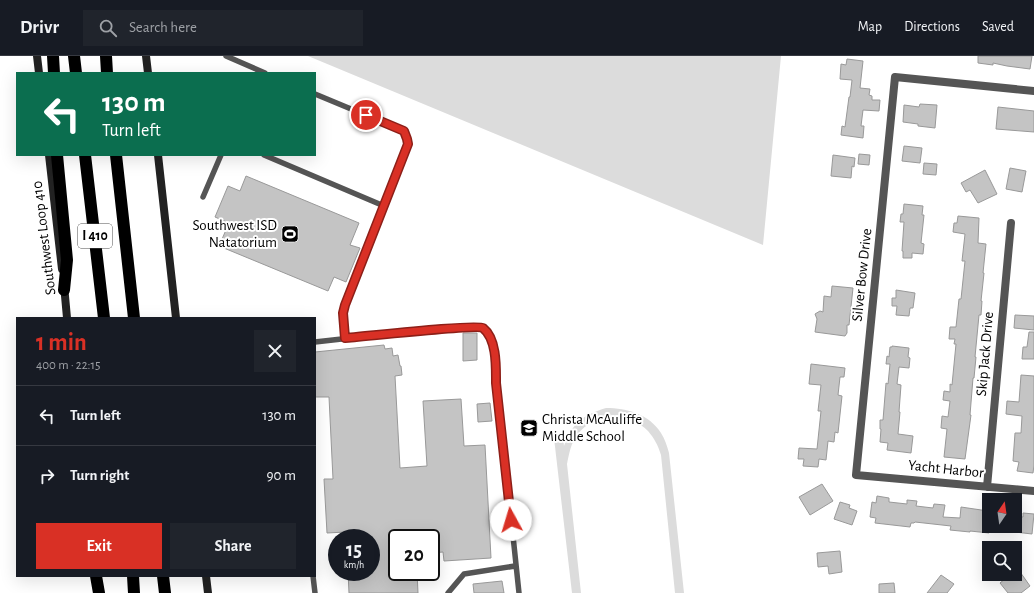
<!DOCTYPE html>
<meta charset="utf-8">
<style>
:root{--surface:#171b24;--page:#20242c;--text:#f1f3f6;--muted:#9ea1a6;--line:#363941;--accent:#d93025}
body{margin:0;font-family:"Alegreya Sans",sans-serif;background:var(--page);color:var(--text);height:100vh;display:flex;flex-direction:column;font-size:15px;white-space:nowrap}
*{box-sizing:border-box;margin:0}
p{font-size:13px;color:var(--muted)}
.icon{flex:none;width:22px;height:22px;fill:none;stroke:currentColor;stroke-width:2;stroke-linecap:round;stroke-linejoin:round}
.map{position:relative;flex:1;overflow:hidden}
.details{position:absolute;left:16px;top:261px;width:300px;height:260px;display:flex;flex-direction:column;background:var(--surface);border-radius:0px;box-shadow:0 4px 16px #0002}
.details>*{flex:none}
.banner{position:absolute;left:16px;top:16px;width:300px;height:84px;border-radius:0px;box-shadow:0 4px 16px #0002;background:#0b6e4f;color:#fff;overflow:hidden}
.needle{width:26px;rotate:13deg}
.buttons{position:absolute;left:982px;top:437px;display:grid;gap:8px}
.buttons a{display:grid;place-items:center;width:40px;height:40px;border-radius:0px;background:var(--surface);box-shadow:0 4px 16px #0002;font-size:20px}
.speed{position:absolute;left:328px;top:473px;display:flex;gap:8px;font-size:20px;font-weight:700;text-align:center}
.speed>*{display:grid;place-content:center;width:52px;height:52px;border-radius:50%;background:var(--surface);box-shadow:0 4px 16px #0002;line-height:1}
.speed small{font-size:10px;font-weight:400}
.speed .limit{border:2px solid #111;border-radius:6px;background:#fff;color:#111}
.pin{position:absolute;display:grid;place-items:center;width:34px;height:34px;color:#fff;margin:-17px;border:2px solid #fff;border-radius:50%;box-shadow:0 1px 4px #0007}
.me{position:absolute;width:44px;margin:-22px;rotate:354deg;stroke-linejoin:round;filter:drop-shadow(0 0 3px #0008)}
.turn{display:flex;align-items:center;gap:14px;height:84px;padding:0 20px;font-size:18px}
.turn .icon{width:52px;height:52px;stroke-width:2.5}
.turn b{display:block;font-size:28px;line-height:34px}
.round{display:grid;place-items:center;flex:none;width:42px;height:42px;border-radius:0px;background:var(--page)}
.headline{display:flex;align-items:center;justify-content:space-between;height:68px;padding:0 20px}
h1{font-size:24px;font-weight:700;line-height:30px;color:var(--accent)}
.button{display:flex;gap:8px;margin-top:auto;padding:8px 20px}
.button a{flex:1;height:46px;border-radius:0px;background:var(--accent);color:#fff;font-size:16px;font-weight:700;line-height:46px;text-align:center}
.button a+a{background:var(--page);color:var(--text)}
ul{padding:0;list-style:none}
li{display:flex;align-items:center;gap:12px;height:60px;padding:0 20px;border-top:1px solid var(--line)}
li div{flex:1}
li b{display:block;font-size:15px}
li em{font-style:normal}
header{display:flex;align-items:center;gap:24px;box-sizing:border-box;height:56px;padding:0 20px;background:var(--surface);border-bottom:1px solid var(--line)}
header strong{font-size:19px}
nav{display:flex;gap:22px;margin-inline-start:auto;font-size:14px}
.search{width:280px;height:36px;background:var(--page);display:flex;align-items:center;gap:10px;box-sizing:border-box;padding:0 14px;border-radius:0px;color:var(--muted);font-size:15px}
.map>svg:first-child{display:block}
.green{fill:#dcdcdc}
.building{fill:#c4c4c4;stroke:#999}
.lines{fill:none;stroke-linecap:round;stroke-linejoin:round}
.lane{stroke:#555;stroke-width:5.5}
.street{stroke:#555;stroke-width:8}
.secondary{stroke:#222;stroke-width:8}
.highway{stroke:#000;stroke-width:12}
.route-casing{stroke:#8d1f18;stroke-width:10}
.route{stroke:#d93025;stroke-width:7}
.labels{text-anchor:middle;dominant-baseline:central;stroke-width:4;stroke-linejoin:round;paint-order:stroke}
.shield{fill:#fff;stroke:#4c4c4c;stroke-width:1}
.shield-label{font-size:14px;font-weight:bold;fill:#000}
.poi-label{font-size:15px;fill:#000;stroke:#fff;text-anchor:end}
.street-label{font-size:15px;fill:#000;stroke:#fff}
</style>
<header>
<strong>Drivr</strong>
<div class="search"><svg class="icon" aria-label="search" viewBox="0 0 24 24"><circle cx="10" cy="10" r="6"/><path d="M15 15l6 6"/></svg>Search here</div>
<nav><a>Map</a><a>Directions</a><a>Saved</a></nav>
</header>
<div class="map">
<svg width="1034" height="537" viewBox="0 0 1034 537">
<rect width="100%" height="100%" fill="#fff"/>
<path class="green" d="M 308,0 L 781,0 L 763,189 Z
M 606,352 C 627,352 649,358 661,377 C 665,383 667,390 669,397 L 684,537 L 675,537 L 661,399 C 658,389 654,382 648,375 C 629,355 593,357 577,379 C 571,387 569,398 567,408 L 581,537 L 572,537 L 554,382 L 563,381 L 564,390 C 572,367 583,359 606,352 Z"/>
<path class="building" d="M 978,0 L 1032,0 L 1030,13 L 1007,10 L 993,7 L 993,9 L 978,7 Z
M 847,3 L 863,5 L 860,32 L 870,33 L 869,39 L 872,40 L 872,44 L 880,44 L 879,55 L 863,54 L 861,70 L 864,70 L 863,82 L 841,79 L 842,70 L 845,71 L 849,41 L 850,41 L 852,24 L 840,23 L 841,8 L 846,9 Z
M 920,48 L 937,49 L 935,72 L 918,70 L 918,68 L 903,66 L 904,49 L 919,51 Z
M 998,51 L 1034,55 L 1034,76 L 996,73 Z
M 904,90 L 922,92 L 920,107 L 902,105 Z
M 859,98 L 870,99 L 869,109 L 858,108 Z
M 833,99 L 855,102 L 854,111 L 852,110 L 851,122 L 831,120 Z
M 924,107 L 937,108 L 936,119 L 923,118 Z
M 1010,112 L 1026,115 L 1022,136 L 1006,133 Z
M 985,114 L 997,138 L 978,147 L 970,134 L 966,136 L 961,127 Z
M 246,120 L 359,167 L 350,189 L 360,192 L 346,226 L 334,221 L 328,235 L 219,190 L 229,167 L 215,161 L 228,130 L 240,135 Z
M 904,148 L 923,150 L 922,159 L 924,159 L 921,187 L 924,188 L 923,198 L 912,197 L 912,202 L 903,202 L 903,195 L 902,195 L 904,166 L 900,166 L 901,158 L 903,158 Z
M 958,160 L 979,162 L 978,187 L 986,188 L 983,217 L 984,217 L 981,245 L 982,245 L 981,259 L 979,259 L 975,301 L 976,301 L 974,322 L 973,322 L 970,359 L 971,359 L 965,403 L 944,401 L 947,373 L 941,372 L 942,360 L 948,361 L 950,345 L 943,344 L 944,335 L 950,336 L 950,328 L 952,329 L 956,288 L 954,288 L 955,283 L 949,283 L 950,271 L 956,271 L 959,243 L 961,243 L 965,205 L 962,205 L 965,178 L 953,176 L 954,167 L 957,167 Z
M 832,230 L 853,232 L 849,269 L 847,269 L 847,277 L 845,280 L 815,276 L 817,263 L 815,258 L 820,255 L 823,256 L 824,240 L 831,241 Z
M 896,234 L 915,237 L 913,252 L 910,252 L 909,260 L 896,259 L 897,250 L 892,250 L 892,242 L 896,242 Z
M 1015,259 L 1034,260 L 1034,274 L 1014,272 Z
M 1029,276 L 1034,276 L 1034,303 L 1022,303 L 1023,291 L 1027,291 Z
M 463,277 L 477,277 L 477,304 L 463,305 Z
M 384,289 L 385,293 L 392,292 L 393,300 L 398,299 L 400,310 L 401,310 L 402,319 L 395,320 L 400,412 L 427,410 L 423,345 L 461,343 L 464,390 L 485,389 L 491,502 L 444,505 L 443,496 L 431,497 L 431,482 L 397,482 L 397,516 L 417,516 L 418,537 L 349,537 L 348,516 L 371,516 L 371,482 L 346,482 L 346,476 L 327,477 L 324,423 L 333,423 L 329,341 L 315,341 L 315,296 Z
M 892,290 L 909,292 L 908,301 L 910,302 L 909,312 L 899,311 L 897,328 L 901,329 L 899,356 L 900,356 L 898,378 L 913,380 L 911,397 L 887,394 L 888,387 L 880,386 L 881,373 L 880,373 L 880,364 L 883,364 L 886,327 L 888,328 L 890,308 L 886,308 L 887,300 L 889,301 L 890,291 L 892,291 Z
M 811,308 L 845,312 L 844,321 L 840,321 L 838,339 L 842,340 L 838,377 L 835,376 L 834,386 L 828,385 L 826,404 L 819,403 L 818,411 L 803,410 L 804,403 L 798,403 L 799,392 L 817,393 L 821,355 L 818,355 L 821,329 L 809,328 Z
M 1021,319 L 1034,320 L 1034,409 L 1033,417 L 1017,415 L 1019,406 L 1013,405 L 1015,377 L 1021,377 L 1022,360 L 1006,358 L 1007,345 L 1019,346 Z
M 490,347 L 492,365 L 478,366 L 477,348 Z
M 822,428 L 833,445 L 810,459 L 799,441 Z
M 877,440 L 889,442 L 889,446 L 907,448 L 907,444 L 917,445 L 916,450 L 933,452 L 934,448 L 945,449 L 943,461 L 960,462 L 961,451 L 988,455 L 987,461 L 989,461 L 989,477 L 970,475 L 970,476 L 950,474 L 951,470 L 915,466 L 914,467 L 911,467 L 910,471 L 875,467 L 876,462 L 870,461 L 872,446 L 876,447 Z
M 840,446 L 850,449 L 849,452 L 857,455 L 852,469 L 834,463 Z
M 1023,457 L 1034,458 L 1032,478 L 1015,476 L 1015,460 L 1023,461 Z
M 840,495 L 842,516 L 829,518 L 828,510 L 818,511 L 817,497 Z
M 1018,513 L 1030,530 L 1021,537 L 1008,537 L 1000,527 L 1011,518 L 1015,518 L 1015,515 Z
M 941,519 L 954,528 L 947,537 L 927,537 Z
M 502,525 L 504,537 L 474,537 L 473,528 Z
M 894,527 L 895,537 L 879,537 L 879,528 Z"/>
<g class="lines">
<path class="lane" d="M 226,0 L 265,17
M 315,38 L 404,75 L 407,83 L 408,88 L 345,249 L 343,257 L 345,282
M 264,99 L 384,150
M 203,141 L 221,99
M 315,286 L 404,276 L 481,271 L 492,283 L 496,305 L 497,327 L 519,537
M 313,520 L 315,537
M 448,537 L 464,518 L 515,510"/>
<path class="street" d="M 1034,35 L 895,21 L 856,419 L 1034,435
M 987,431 L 1011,167"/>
<path class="secondary" d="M 37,0 L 39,17
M 146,0 L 148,17
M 49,99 L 62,213
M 158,99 L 176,262
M 64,229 L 67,262
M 206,520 L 208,537"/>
<path class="highway" d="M 53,0 L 54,17
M 74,0 L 76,17
M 106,0 L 107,17
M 57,99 L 67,204 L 64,234
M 85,99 L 104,262
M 116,99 L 134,262
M 96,520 L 99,537
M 133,520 L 134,537
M 163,520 L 165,537"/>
</g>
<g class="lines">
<defs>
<path id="route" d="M 366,59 L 404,75 L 407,83 L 408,88 L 345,249 L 343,257 L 345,282 C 361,281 476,268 483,272 C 497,283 496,311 496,327 L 511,464"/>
</defs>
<use href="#route" class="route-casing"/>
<use href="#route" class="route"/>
</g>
<defs>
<symbol id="stadium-square" viewBox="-11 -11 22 22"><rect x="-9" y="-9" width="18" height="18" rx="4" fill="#000" stroke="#fff"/><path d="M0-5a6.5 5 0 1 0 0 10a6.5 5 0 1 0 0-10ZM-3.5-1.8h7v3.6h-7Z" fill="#fff"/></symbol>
<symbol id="school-square" viewBox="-11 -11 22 22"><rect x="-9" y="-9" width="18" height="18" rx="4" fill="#000" stroke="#fff"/><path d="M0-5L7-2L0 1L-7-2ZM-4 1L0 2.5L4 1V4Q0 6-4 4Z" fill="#fff"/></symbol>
</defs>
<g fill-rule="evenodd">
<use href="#stadium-square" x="280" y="168" width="20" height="20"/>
<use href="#school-square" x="519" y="362" width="20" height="20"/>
</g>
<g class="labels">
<rect class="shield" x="78" y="168" width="34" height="24" rx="3"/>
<g class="shield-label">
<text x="95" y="180">I 410</text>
</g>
<g class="poi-label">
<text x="277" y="169">Southwest ISD<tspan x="277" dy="17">Natatorium</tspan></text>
<text x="542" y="363" text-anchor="start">Christa McAuliffe<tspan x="542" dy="17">Middle School</tspan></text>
</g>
<g class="street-label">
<text transform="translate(44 182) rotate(-97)">Southwest Loop 410</text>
<text transform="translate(862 219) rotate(-84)">Silver Bow Drive</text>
<text transform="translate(985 298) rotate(-85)">Skip Jack Drive</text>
<text transform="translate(946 413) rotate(6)">Yacht Harbor</text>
</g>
</g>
</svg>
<div class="buttons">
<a><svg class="needle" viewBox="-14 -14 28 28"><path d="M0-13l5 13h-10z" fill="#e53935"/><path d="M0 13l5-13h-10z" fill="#9ea1a6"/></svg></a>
<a><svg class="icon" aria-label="search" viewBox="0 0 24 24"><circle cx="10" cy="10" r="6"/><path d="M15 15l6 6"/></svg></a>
</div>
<div class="speed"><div>15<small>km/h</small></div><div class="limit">20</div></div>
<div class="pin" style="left:366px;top:59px;background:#d93025"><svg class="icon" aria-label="arrive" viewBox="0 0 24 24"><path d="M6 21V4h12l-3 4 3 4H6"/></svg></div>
<svg class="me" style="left:511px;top:464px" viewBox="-20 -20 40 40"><circle r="19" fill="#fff"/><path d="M0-13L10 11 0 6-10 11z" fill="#d93025"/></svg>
<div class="banner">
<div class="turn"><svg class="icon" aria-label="left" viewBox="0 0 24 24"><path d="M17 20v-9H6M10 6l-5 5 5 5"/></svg><div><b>130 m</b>Turn left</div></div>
</div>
<section class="details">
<div class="headline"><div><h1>1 min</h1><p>400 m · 22:15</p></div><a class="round"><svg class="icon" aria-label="close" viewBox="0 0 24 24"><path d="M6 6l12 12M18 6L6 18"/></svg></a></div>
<ul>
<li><svg class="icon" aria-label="left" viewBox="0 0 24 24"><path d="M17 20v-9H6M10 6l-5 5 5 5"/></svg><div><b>Turn left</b></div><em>130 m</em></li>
<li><svg class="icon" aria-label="right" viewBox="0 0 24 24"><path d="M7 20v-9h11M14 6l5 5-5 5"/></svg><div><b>Turn right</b></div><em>90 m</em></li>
</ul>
<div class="button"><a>Exit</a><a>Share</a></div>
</section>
</div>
